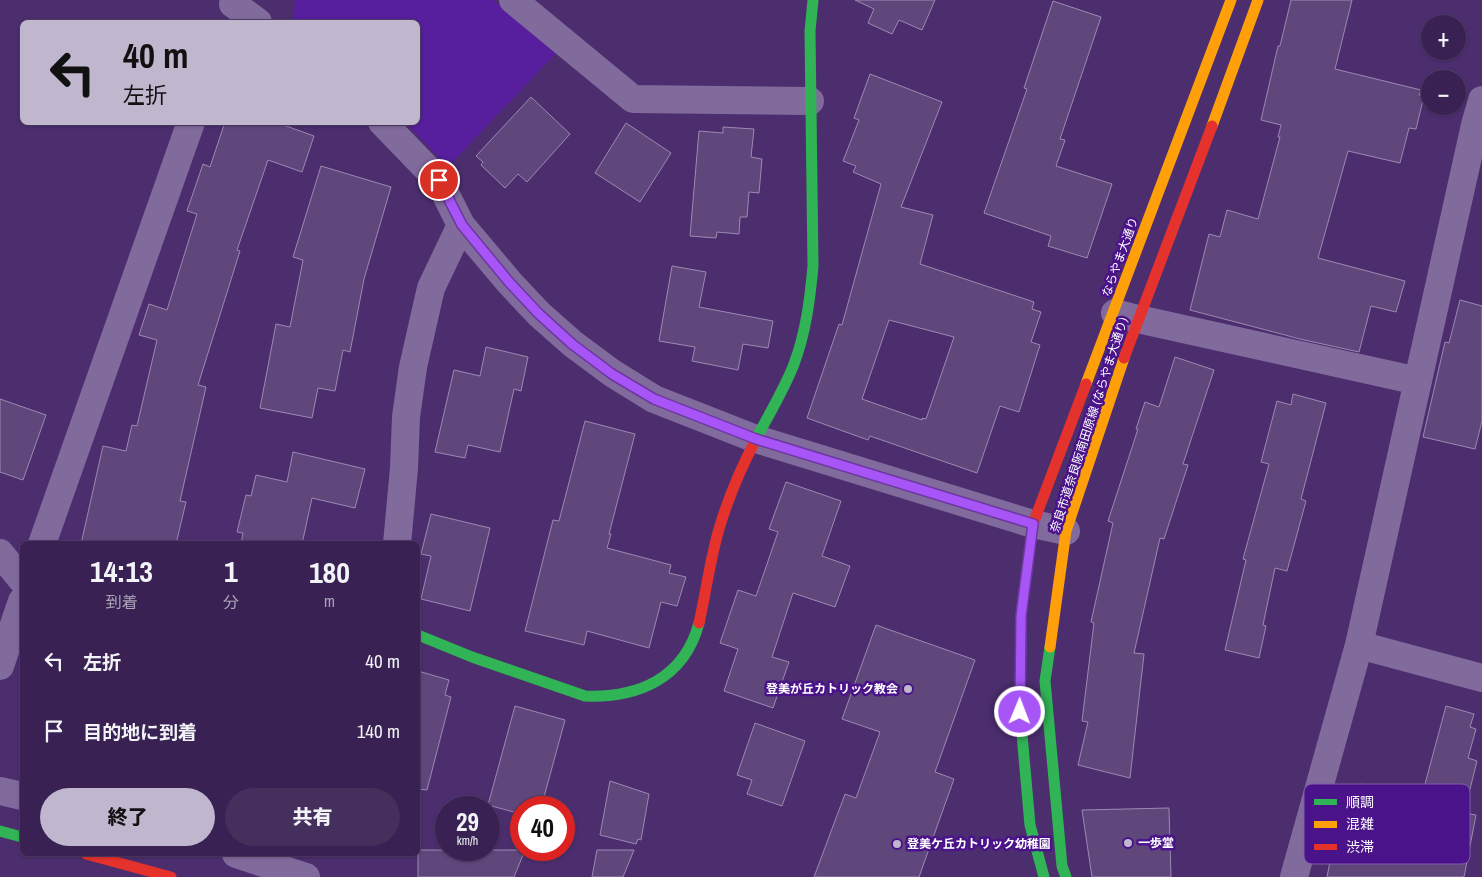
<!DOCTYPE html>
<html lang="ja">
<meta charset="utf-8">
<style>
:root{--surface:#392253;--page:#442f5d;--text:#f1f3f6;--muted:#aba4b8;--line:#533f6a;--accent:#c0b6cd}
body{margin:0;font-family:"Archivo Narrow","Noto Sans JP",sans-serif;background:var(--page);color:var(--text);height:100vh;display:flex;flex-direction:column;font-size:19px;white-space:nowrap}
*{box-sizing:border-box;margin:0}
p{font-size:16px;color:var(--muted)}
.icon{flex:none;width:28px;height:28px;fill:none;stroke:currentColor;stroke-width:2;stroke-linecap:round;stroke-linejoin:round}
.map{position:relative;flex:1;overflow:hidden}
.side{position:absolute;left:20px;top:541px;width:400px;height:315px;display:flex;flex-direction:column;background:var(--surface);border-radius:8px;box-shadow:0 1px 4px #0004,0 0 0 1px var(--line)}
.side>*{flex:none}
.top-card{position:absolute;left:20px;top:20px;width:400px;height:105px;border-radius:8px;box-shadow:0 1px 4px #0004,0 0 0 1px var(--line);background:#c0b6cd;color:#111;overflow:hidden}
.buttons{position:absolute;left:1421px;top:15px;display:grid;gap:10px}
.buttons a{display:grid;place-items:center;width:45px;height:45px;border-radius:50%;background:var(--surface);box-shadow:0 1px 4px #0004,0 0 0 1px var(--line);font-size:25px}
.speed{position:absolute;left:435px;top:796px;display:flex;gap:10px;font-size:25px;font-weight:700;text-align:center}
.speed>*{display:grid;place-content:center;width:65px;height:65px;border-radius:50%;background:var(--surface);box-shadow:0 1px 4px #0004,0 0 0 1px var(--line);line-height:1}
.speed small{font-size:12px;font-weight:400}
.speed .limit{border:8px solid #d22;background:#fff;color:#111}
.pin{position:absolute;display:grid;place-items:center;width:42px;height:42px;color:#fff;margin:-21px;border:2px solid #fff;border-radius:50%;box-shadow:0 1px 5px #0007}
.me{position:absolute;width:55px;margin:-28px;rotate:1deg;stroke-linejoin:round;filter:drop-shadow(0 0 4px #0008)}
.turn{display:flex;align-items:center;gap:18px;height:105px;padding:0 20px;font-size:22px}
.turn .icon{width:65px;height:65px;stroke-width:2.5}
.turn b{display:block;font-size:35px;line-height:42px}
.eta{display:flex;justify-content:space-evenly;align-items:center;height:85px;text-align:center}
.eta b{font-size:30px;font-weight:800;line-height:35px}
.button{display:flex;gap:10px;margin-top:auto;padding:10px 20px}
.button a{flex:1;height:58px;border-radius:30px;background:var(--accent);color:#111;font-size:20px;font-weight:800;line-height:58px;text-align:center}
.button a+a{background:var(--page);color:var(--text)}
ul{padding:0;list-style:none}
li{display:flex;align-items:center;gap:15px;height:70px;padding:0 20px}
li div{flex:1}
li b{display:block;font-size:19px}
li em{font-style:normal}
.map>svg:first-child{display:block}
.green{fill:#571e9d}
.building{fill:#5f477c;stroke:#9c89b2;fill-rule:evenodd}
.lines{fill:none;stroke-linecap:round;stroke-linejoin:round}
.street{stroke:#816a9c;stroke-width:28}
.fast{stroke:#30b455;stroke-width:11}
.slow{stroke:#ff9f0a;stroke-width:11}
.jam{stroke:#e5322d;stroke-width:11}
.route-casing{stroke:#6d37a1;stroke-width:12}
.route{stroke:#a855f7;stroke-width:9}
.poi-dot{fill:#c0b6cd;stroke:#4a138a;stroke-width:2}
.labels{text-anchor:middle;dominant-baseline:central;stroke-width:5;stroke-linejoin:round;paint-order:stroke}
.street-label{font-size:12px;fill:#fff;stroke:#4a138a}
.poi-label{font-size:12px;font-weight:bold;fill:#fff;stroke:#4a138a;text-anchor:start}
.key{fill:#4a138a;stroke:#805aad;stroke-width:1}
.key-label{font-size:14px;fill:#fff}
</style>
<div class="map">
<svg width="1482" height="877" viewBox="0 0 1482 877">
<rect width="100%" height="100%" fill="#4c2e6f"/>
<path class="green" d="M 295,0 L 493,0 L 556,53 L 448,167 L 406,123 L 418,122 L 418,22 L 293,22 Z"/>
<path class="building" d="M 855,0 L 935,0 L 922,30 L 899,20 L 892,34 L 868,23 L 874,9 Z
M 1291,0 L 1352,0 L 1335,69 L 1421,90 L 1419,95 L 1424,96 L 1416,129 L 1409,128 L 1400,163 L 1348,151 L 1318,258 L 1405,281 L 1396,312 L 1371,306 L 1359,352 L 1300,339 L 1190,310 L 1209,234 L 1220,237 L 1227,210 L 1258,219 L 1280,137 L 1278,137 L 1281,125 L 1261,120 L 1278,46 L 1280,46 Z
M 1053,1 L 1101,17 L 1060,139 L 1065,140 L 1056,166 L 1112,184 L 1087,258 L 1048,246 L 1051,236 L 984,213 L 1027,89 L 1024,88 Z
M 870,74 L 942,102 L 901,207 L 933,215 L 920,264 L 1034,302 L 1032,309 L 1041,312 L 1031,342 L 1040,345 L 1019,412 L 1000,406 L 977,473 L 870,436 L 868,440 L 807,418 L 839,324 L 842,325 L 881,184 L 853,172 L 856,166 L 843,161 L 859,120 L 854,118 ZM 889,320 L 954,337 L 926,419 L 922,418 L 922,420 L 862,399 Z
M 531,97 L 570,134 L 527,182 L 518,174 L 505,188 L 481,165 L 483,162 L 476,156 Z
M 225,122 L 275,122 L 314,136 L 302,172 L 268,160 L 237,250 L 240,251 L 198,385 L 206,387 L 180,501 L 186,502 L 176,544 L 81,544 L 103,446 L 126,451 L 132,425 L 137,426 L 157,340 L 139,335 L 149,304 L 167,310 L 197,214 L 187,211 L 203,164 L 210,167 Z
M 626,123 L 671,153 L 640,202 L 595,173 Z
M 723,127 L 754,129 L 751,157 L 762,159 L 759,193 L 749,192 L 747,217 L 740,217 L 739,234 L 717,232 L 716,238 L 690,236 L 699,131 L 723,133 Z
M 321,166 L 391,187 L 364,279 L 350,352 L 343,350 L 335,391 L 318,388 L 312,418 L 260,408 L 276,324 L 290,327 L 303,260 L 293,257 Z
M 672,266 L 706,272 L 699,307 L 773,321 L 768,348 L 743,344 L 738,370 L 692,361 L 695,347 L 659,341 Z
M 1460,300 L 1482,306 L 1482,421 L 1475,449 L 1423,437 L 1445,342 L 1449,343 Z
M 486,347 L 528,357 L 521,391 L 514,389 L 500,452 L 468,445 L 465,458 L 435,452 L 454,370 L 480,376 Z
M 1175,357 L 1214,370 L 1183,464 L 1188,465 L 1164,539 L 1160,538 L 1134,653 L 1144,654 L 1130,778 L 1078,765 L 1088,722 L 1082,721 L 1094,623 L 1091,622 L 1113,523 L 1108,521 L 1138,429 L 1136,429 L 1145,402 L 1159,407 Z
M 1293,394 L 1326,403 L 1301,499 L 1306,501 L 1287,571 L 1275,568 L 1263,625 L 1266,626 L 1259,658 L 1225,650 L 1246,560 L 1243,559 L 1269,464 L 1261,462 L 1277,401 L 1291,405 Z
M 0,399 L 46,415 L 23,480 L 0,472 Z
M 585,421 L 635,434 L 609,534 L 611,534 L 607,548 L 671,565 L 669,573 L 686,577 L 677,606 L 661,602 L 649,648 L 587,631 L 584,645 L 525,631 L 553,520 L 559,521 Z
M 293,452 L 365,469 L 355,508 L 312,498 L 302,544 L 241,544 L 243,533 L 237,532 L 246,495 L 251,496 L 256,475 L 287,482 Z
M 786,482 L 841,501 L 822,556 L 850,566 L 835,607 L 793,593 L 772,657 L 789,662 L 773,708 L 724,691 L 738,649 L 720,643 L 738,590 L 756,596 L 778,532 L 769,529 Z
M 431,514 L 490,528 L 470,611 L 421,599 L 431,556 L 421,554 Z
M 876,625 L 975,660 L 935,772 L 954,779 L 919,877 L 814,877 L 845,794 L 856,798 L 880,732 L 842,719 Z
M 418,671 L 449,680 L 445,695 L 451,697 L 427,790 L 418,789 Z
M 515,706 L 565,720 L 541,808 L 521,808 L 521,814 L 488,805 Z
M 1446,706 L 1474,714 L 1470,727 L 1476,729 L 1468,758 L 1477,761 L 1464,813 L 1476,815 L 1464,877 L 1327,877 L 1333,846 L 1326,844 L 1337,799 L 1343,800 L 1345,791 L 1358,795 L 1361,784 L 1421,799 Z
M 755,723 L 805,741 L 782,806 L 747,794 L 752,780 L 737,775 Z
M 610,781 L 649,794 L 641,840 L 638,839 L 636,844 L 600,835 Z
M 1169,808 L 1171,877 L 1092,877 L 1082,810 Z
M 418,850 L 525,850 L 514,877 L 418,877 Z
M 597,850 L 634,850 L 623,877 L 592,877 Z"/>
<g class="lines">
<path class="street" d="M 513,0 L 633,99 L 810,101
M 233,4 L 258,22
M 382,122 L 439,181 L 461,225 L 509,282 L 539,314 L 573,344 L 612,373 L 654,399 L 756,439 L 1033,524 L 1066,531
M 1115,313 L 1138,319 L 1418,381
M 42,544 L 191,122
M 397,544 L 404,468 L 406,417 L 413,367 L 431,288 L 461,225
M 0,553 L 22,580
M 1359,645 L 1482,678
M 0,666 L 22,601
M 0,791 L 22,796
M 236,854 L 306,877
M 1294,877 L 1359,645 L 1475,125 L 1482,100"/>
<path class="fast" d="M 756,439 C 769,414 784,390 794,364 C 806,332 810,299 813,266 L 810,31 L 813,0
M 1023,599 L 1021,616 L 1020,712 L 1030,825 L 1044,877
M 418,635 L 472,657 L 585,696 C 638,698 684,679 699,623
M 1050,647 L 1045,681 L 1062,866 L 1066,877
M 0,831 L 22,837"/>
<path class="slow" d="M 1212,126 L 1258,0
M 1086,384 L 1231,0
M 1050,647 L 1066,531 L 1124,358"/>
<path class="jam" d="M 1124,358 L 1212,126
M 1023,599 L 1033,524 L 1086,384
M 699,623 C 706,592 710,560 719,529 C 728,498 741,468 756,439
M 86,854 L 171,877"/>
</g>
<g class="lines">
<defs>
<path id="route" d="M 439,180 L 462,225 L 509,282 L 539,314 L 572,344 L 612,374 L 654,399 L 756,439 L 1033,524 L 1021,616 L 1020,712"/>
</defs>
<use href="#route" class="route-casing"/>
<use href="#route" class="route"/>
</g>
<g class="poi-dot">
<circle cx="908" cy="689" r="5"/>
<circle cx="1128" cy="843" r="5"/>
<circle cx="897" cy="844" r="5"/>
</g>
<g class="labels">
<g class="street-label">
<text transform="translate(1120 257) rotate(-70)">ならやま大通り</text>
<text transform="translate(1089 425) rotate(-72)">奈良市道奈良阪南田原線 (ならやま大通り)</text>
</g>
<g class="poi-label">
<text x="898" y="689" text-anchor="end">登美が丘カトリック教会</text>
<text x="1138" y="843">一歩堂</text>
<text x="907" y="844">登美ケ丘カトリック幼稚園</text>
</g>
</g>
<rect x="1304" y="784" width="166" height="80" rx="8" class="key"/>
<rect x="1314" y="799" width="23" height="6" fill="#30b455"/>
<rect x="1314" y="821" width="23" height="7" fill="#ff9f0a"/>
<rect x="1314" y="844" width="23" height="6" fill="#e5322d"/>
<g class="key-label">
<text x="1346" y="807">順調</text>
<text x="1346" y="829">混雑</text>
<text x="1346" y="852">渋滞</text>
</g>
</svg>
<div class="buttons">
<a>+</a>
<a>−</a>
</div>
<div class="speed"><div>29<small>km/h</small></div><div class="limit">40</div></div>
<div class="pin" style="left:439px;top:180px;background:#d93025"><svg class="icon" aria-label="arrive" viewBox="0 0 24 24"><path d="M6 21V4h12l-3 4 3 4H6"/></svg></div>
<svg class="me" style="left:1020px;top:712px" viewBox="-20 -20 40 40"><circle r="17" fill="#a855f7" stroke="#fff" stroke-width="3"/><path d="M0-11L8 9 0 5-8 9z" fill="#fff"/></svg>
<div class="top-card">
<div class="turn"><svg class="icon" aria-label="left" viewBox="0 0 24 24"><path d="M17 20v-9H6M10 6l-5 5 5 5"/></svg><div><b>40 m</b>左折</div></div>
</div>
<section class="side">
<div class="eta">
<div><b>14:13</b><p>到着</p></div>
<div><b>1</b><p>分</p></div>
<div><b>180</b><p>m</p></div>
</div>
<ul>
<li><svg class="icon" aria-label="left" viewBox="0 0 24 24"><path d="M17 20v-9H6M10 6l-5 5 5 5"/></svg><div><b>左折</b></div><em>40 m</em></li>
<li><svg class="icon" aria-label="arrive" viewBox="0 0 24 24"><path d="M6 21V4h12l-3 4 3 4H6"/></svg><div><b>目的地に到着</b></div><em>140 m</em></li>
</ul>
<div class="button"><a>終了</a><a>共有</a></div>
</section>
</div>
